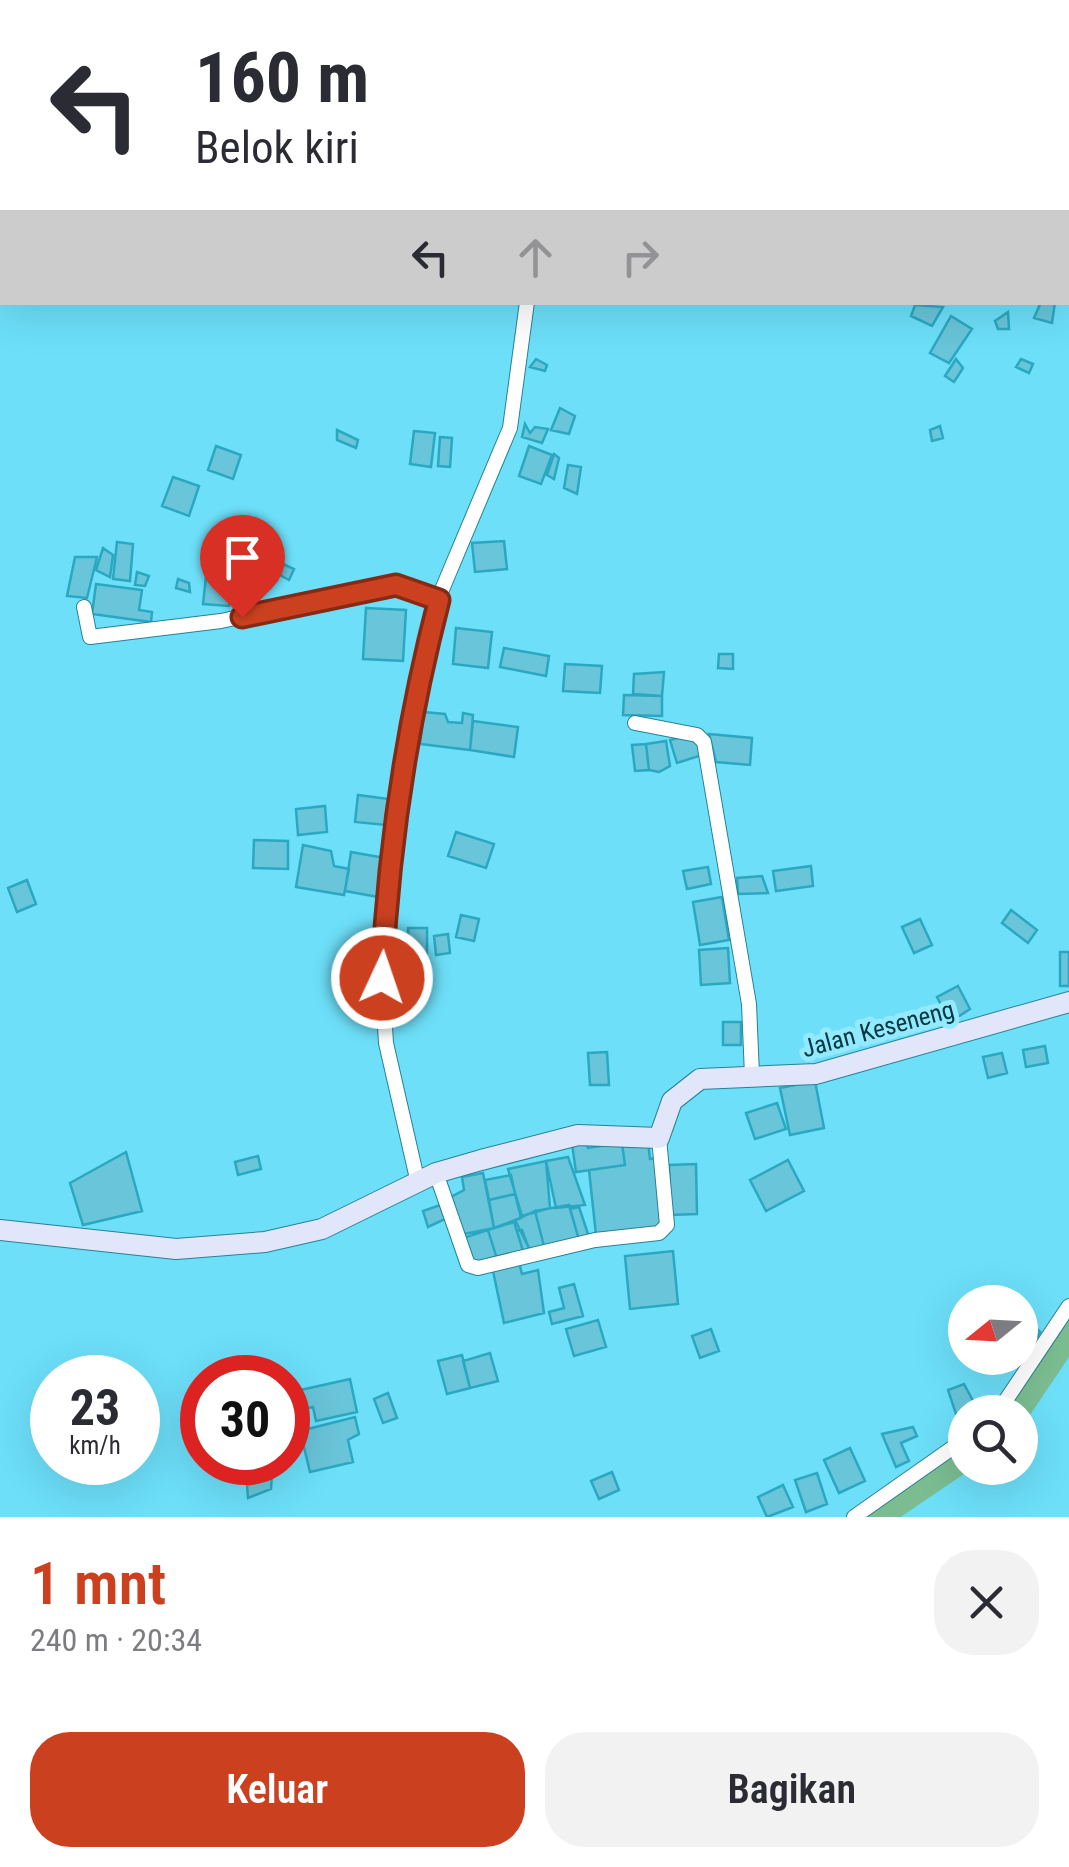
<!DOCTYPE html>
<html lang="id">
<meta charset="utf-8">
<style>
:root{--surface:#fff;--page:#f2f2f3;--text:#2b2b33;--muted:#7c7c81;--accent:#cb4120}
body{margin:0;font-family:"Roboto Condensed",sans-serif;background:var(--page);color:var(--text);height:100vh;display:flex;flex-direction:column;font-size:38px;white-space:nowrap}
*{box-sizing:border-box;margin:0}
p{font-size:32px;color:var(--muted)}
.icon{flex:none;width:55px;height:55px;fill:none;stroke:currentColor;stroke-width:2;stroke-linecap:round;stroke-linejoin:round}
.map{position:relative;height:1517px;overflow:hidden}
.side{display:flex;flex-direction:column;background:var(--surface);flex:1}
.side>*{flex:none}
.banner{position:absolute;left:0px;top:0px;width:1070px;height:305px;box-shadow:0 10px 40px #0002;background:#fff;color:var(--text);overflow:hidden}
.needle{width:65px;rotate:252deg}
.fabs{position:absolute;left:948px;top:1285px;display:grid;gap:20px}
.fabs a{display:grid;place-items:center;width:90px;height:90px;border-radius:50%;background:var(--surface);box-shadow:0 10px 40px #0002;font-size:50px}
.speed{position:absolute;left:30px;top:1355px;display:flex;gap:20px;font-size:50px;font-weight:700;text-align:center}
.speed>*{display:grid;place-content:center;width:130px;height:130px;border-radius:50%;background:var(--surface);box-shadow:0 10px 40px #0002;line-height:1}
.speed small{font-size:25px;font-weight:400}
.speed .limit{border:15px solid #d22;background:#fff;color:#111}
.pin{position:absolute;display:grid;place-items:center;width:85px;height:85px;color:#fff;margin:-102px -42px;border-radius:50% 50% 50% 0;rotate:-45deg;box-shadow:0 0 10px #0007}
.pin .icon{rotate:45deg}
.me{position:absolute;width:110px;margin:-55px;rotate:3deg;stroke-linejoin:round;filter:drop-shadow(0 0 8px #0008)}
.turn{display:flex;align-items:center;gap:35px;height:210px;padding:0 30px;font-size:45px}
.turn .icon{width:130px;height:130px;stroke-width:2.5}
.turn b{display:block;font-size:70px;line-height:85px}
.lanes{display:flex;align-items:center;height:95px;padding:0 30px;background:#0003;justify-content:center;gap:50px;direction:ltr}
.lanes .off{opacity:.35}
.round{display:grid;place-items:center;flex:none;width:105px;height:105px;border-radius:40px;background:var(--page)}
.overview{display:flex;align-items:center;justify-content:space-between;height:170px;padding:0 30px}
h1{font-size:60px;font-weight:600;line-height:75px;color:var(--accent)}
.primary-button{display:flex;gap:20px;margin-top:auto;padding:20px 30px}
.primary-button a{flex:1;height:115px;border-radius:40px;background:var(--accent);color:#fff;font-size:40px;font-weight:600;line-height:115px;text-align:center}
.primary-button a+a{background:var(--page);color:var(--text)}
.map>svg:first-child{display:block}
.lines{fill:none;stroke-linecap:round;stroke-linejoin:round}
.river{stroke:#7bbd91;stroke-width:30}
.building{fill:#69c5da;stroke:#2ba8c1;stroke-width:2.5}
.street-casing{stroke:#268295;stroke-width:16}
.secondary-casing{stroke:#268295;stroke-width:22}
.street{stroke:#fff;stroke-width:14}
.secondary{stroke:#e2e6fb;stroke-width:20}
.route-casing{stroke:#842a15;stroke-width:25}
.route{stroke:#cb4120;stroke-width:18}
.labels{text-anchor:middle;dominant-baseline:central;stroke-width:10;stroke-linejoin:round;paint-order:stroke}
.street-label{font-size:25px;fill:#013842;stroke:#93e9fd}
</style>
<div class="map">
<svg width="1069" height="1517" viewBox="0 0 1069 1517">
<rect width="100%" height="100%" fill="#6ddff9"/>
<g class="lines">
<path class="river" d="M 1014,1412 L 1069,1330
M 874,1517 L 965,1455"/>
</g>
<path class="building" d="M 1041,302 L 1055,302 L 1052,323 L 1034,318 Z
M 915,305 L 943,307 L 932,326 L 911,316 Z
M 1008,312 L 1009,329 L 998,329 L 995,321 Z
M 951,316 L 972,329 L 949,363 L 930,353 Z
M 536,359 L 547,365 L 545,371 L 530,367 Z
M 956,359 L 963,368 L 954,382 L 945,376 Z
M 1021,359 L 1033,364 L 1029,373 L 1016,367 Z
M 560,408 L 575,416 L 569,434 L 551,430 Z
M 525,424 L 530,433 L 535,427 L 548,429 L 542,443 L 522,437 Z
M 940,426 L 943,438 L 932,441 L 930,430 Z
M 337,430 L 358,440 L 356,448 L 337,440 Z
M 414,431 L 435,433 L 431,467 L 410,464 Z
M 440,437 L 452,438 L 450,467 L 438,466 Z
M 216,446 L 241,455 L 233,479 L 208,470 Z
M 529,446 L 552,455 L 541,484 L 519,476 Z
M 554,454 L 559,458 L 554,479 L 547,475 Z
M 568,465 L 581,467 L 577,494 L 564,488 Z
M 173,477 L 199,486 L 189,516 L 162,506 Z
M 504,541 L 507,569 L 475,572 L 472,543 Z
M 117,542 L 133,544 L 130,581 L 113,579 Z
M 103,548 L 113,555 L 110,577 L 96,570 Z
M 75,557 L 97,557 L 87,598 L 67,596 Z
M 283,564 L 294,569 L 289,580 L 280,575 Z
M 207,567 L 233,569 L 229,606 L 203,604 Z
M 137,572 L 149,576 L 145,586 L 135,585 Z
M 178,579 L 189,583 L 190,592 L 176,588 Z
M 96,584 L 142,590 L 139,610 L 152,612 L 151,622 L 92,614 Z
M 366,608 L 406,610 L 403,661 L 363,659 Z
M 456,628 L 492,632 L 488,668 L 453,664 Z
M 504,648 L 549,656 L 546,676 L 500,667 Z
M 719,654 L 733,654 L 733,669 L 718,668 Z
M 565,664 L 602,666 L 600,693 L 563,691 Z
M 664,672 L 662,696 L 633,694 L 634,674 Z
M 624,695 L 662,696 L 662,716 L 623,715 Z
M 424,712 L 445,714 L 448,722 L 462,723 L 463,713 L 473,715 L 470,750 L 420,744 Z
M 473,721 L 518,727 L 514,757 L 470,750 Z
M 709,734 L 752,738 L 750,765 L 716,762 Z
M 685,736 L 698,741 L 702,755 L 677,763 L 670,740 Z
M 666,741 L 670,766 L 659,772 L 649,770 L 646,744 Z
M 646,744 L 649,770 L 635,771 L 632,745 Z
M 358,795 L 389,799 L 386,825 L 355,822 Z
M 325,806 L 327,832 L 298,835 L 296,809 Z
M 456,832 L 494,844 L 486,868 L 448,856 Z
M 254,840 L 288,841 L 288,869 L 253,868 Z
M 303,845 L 331,851 L 334,866 L 349,869 L 344,895 L 296,887 Z
M 351,852 L 385,858 L 378,897 L 345,891 Z
M 811,866 L 813,886 L 776,891 L 773,871 Z
M 708,867 L 711,884 L 687,889 L 683,871 Z
M 762,876 L 768,893 L 738,894 L 737,878 Z
M 27,880 L 36,904 L 17,912 L 8,888 Z
M 722,897 L 729,940 L 700,945 L 693,902 Z
M 1011,910 L 1037,930 L 1028,943 L 1002,923 Z
M 461,915 L 479,919 L 474,941 L 456,937 Z
M 920,919 L 932,945 L 914,953 L 902,927 Z
M 408,928 L 427,928 L 427,954 L 409,954 Z
M 448,934 L 450,953 L 436,955 L 434,936 Z
M 728,948 L 730,983 L 701,985 L 699,950 Z
M 1060,952 L 1069,952 L 1069,986 L 1060,986 Z
M 958,986 L 970,1009 L 950,1022 L 937,997 Z
M 723,1022 L 741,1022 L 741,1045 L 723,1045 Z
M 1045,1046 L 1048,1063 L 1026,1067 L 1023,1050 Z
M 607,1052 L 609,1085 L 590,1085 L 588,1053 Z
M 1002,1053 L 1007,1073 L 988,1078 L 983,1057 Z
M 815,1081 L 824,1128 L 790,1135 L 780,1088 Z
M 777,1103 L 786,1129 L 755,1139 L 746,1113 Z
M 584,1139 L 588,1148 L 622,1143 L 625,1165 L 576,1172 L 572,1144 Z
M 648,1142 L 650,1159 L 655,1158 L 662,1220 L 655,1228 L 596,1235 L 589,1170 L 625,1165 L 622,1143 Z
M 126,1152 L 142,1211 L 83,1225 L 70,1183 Z
M 258,1156 L 261,1169 L 238,1175 L 235,1162 Z
M 568,1157 L 585,1205 L 556,1208 L 546,1161 Z
M 788,1160 L 804,1191 L 766,1211 L 750,1180 Z
M 546,1161 L 550,1208 L 522,1216 L 508,1169 Z
M 696,1164 L 697,1214 L 671,1215 L 669,1165 Z
M 483,1173 L 494,1228 L 459,1235 L 451,1197 L 464,1190 L 462,1177 Z
M 511,1175 L 515,1194 L 489,1200 L 485,1180 Z
M 515,1194 L 521,1218 L 494,1228 L 489,1200 Z
M 440,1205 L 445,1219 L 428,1227 L 423,1211 Z
M 569,1205 L 579,1240 L 545,1250 L 535,1211 Z
M 579,1207 L 589,1237 L 579,1240 L 570,1209 Z
M 535,1211 L 545,1250 L 531,1252 L 515,1220 Z
M 514,1222 L 523,1251 L 497,1259 L 488,1230 Z
M 488,1230 L 497,1259 L 471,1266 L 463,1238 Z
M 522,1230 L 529,1249 L 523,1251 L 517,1231 Z
M 673,1251 L 678,1304 L 630,1309 L 625,1256 Z
M 519,1262 L 522,1274 L 538,1270 L 544,1313 L 504,1323 L 493,1271 Z
M 574,1284 L 583,1316 L 552,1324 L 549,1312 L 564,1308 L 559,1288 Z
M 1027,1319 L 1040,1332 L 1029,1352 L 1020,1344 Z
M 598,1320 L 606,1347 L 574,1356 L 566,1329 Z
M 711,1329 L 719,1351 L 700,1358 L 692,1336 Z
M 490,1353 L 498,1381 L 470,1388 L 463,1361 Z
M 462,1355 L 470,1388 L 447,1394 L 438,1361 Z
M 350,1379 L 357,1412 L 316,1421 L 313,1407 L 300,1410 L 296,1391 Z
M 964,1384 L 979,1412 L 965,1412 L 965,1424 L 960,1426 L 948,1390 Z
M 388,1393 L 397,1418 L 383,1423 L 374,1399 Z
M 355,1417 L 359,1434 L 348,1440 L 353,1462 L 310,1472 L 300,1431 Z
M 913,1427 L 917,1436 L 901,1443 L 909,1461 L 896,1467 L 882,1434 Z
M 850,1448 L 865,1481 L 839,1493 L 824,1460 Z
M 612,1472 L 619,1490 L 599,1499 L 591,1481 Z
M 817,1473 L 827,1504 L 806,1512 L 795,1480 Z
M 272,1474 L 271,1489 L 248,1498 L 247,1485 L 259,1482 L 258,1475 Z
M 783,1485 L 793,1507 L 767,1517 L 758,1497 Z"/>
<g class="lines">
<defs>
<path id="street" d="M 788,0 L 799,2
M 231,2 L 231,0
M 608,2 L 609,0
M 1068,178 L 1069,180
M 84,607 L 90,637 L 221,621 L 379,586 L 415,590 L 439,600
M 635,723 L 697,735 L 704,742 L 749,1004 L 752,1075
M 436,1173 L 468,1265 L 478,1268 L 595,1240 L 659,1233 L 667,1225 L 659,1138
M 418,1183 L 386,1043 L 382,978 L 386,885 L 423,664 L 441,592 L 510,428 L 527,302
M 998,1412 L 1069,1306
M 854,1517 L 965,1439"/>
<path id="secondary" d="M 0,1230 L 176,1249 L 265,1242 L 322,1229 L 436,1173 L 481,1160 L 578,1135 L 659,1138 L 672,1101 L 700,1079 L 816,1074 L 1069,1002"/>
</defs>
<use href="#street" class="street-casing"/>
<use href="#secondary" class="secondary-casing"/>
<use href="#street" class="street"/>
<use href="#secondary" class="secondary"/>
</g>
<g class="lines">
<defs>
<path id="route" d="M 242,617 L 396,585 L 439,600 C 407,723 388,851 382,978"/>
</defs>
<use href="#route" class="route-casing"/>
<use href="#route" class="route"/>
</g>
<g class="labels">
<g class="street-label">
<text transform="translate(878 1029) rotate(-15)">Jalan Keseneng</text>
</g>
</g>
</svg>
<div class="fabs">
<a><svg class="needle" viewBox="-14 -14 28 28"><path d="M0-13l5 13h-10z" fill="#e53935"/><path d="M0 13l5-13h-10z" fill="#7c7c81"/></svg></a>
<a><svg class="icon" aria-label="search" viewBox="0 0 24 24"><circle cx="10" cy="10" r="6"/><path d="M15 15l6 6"/></svg></a>
</div>
<div class="speed"><div>23<small>km/h</small></div><div class="limit">30</div></div>
<div class="pin" style="left:242px;top:617px;background:#d93025"><svg class="icon" aria-label="arrive" viewBox="0 0 24 24"><path d="M6 21V4h12l-3 4 3 4H6"/></svg></div>
<svg class="me" style="left:382px;top:978px" viewBox="-20 -20 40 40"><circle r="17" fill="#cb4120" stroke="#fff" stroke-width="3"/><path d="M0-11L8 9 0 5-8 9z" fill="#fff"/></svg>
<div class="banner">
<div class="turn"><svg class="icon" aria-label="left" viewBox="0 0 24 24"><path d="M17 20v-9H6M10 6l-5 5 5 5"/></svg><div><b>160 m</b>Belok kiri</div></div>
<div class="lanes"><svg class="icon" aria-label="left" viewBox="0 0 24 24"><path d="M17 20v-9H6M10 6l-5 5 5 5"/></svg><svg class="icon off" aria-label="ahead" viewBox="0 0 24 24"><path d="M12 20V5M6 11l6-6 6 6"/></svg><svg class="icon off" aria-label="right" viewBox="0 0 24 24"><path d="M7 20v-9h11M14 6l5 5-5 5"/></svg></div>
</div>
</div>
<section class="side">
<div class="overview"><div><h1>1 mnt</h1><p>240 m · 20:34</p></div><a class="round"><svg class="icon" aria-label="close" viewBox="0 0 24 24"><path d="M6 6l12 12M18 6L6 18"/></svg></a></div>
<div class="primary-button"><a>Keluar</a><a>Bagikan</a></div>
</section>
